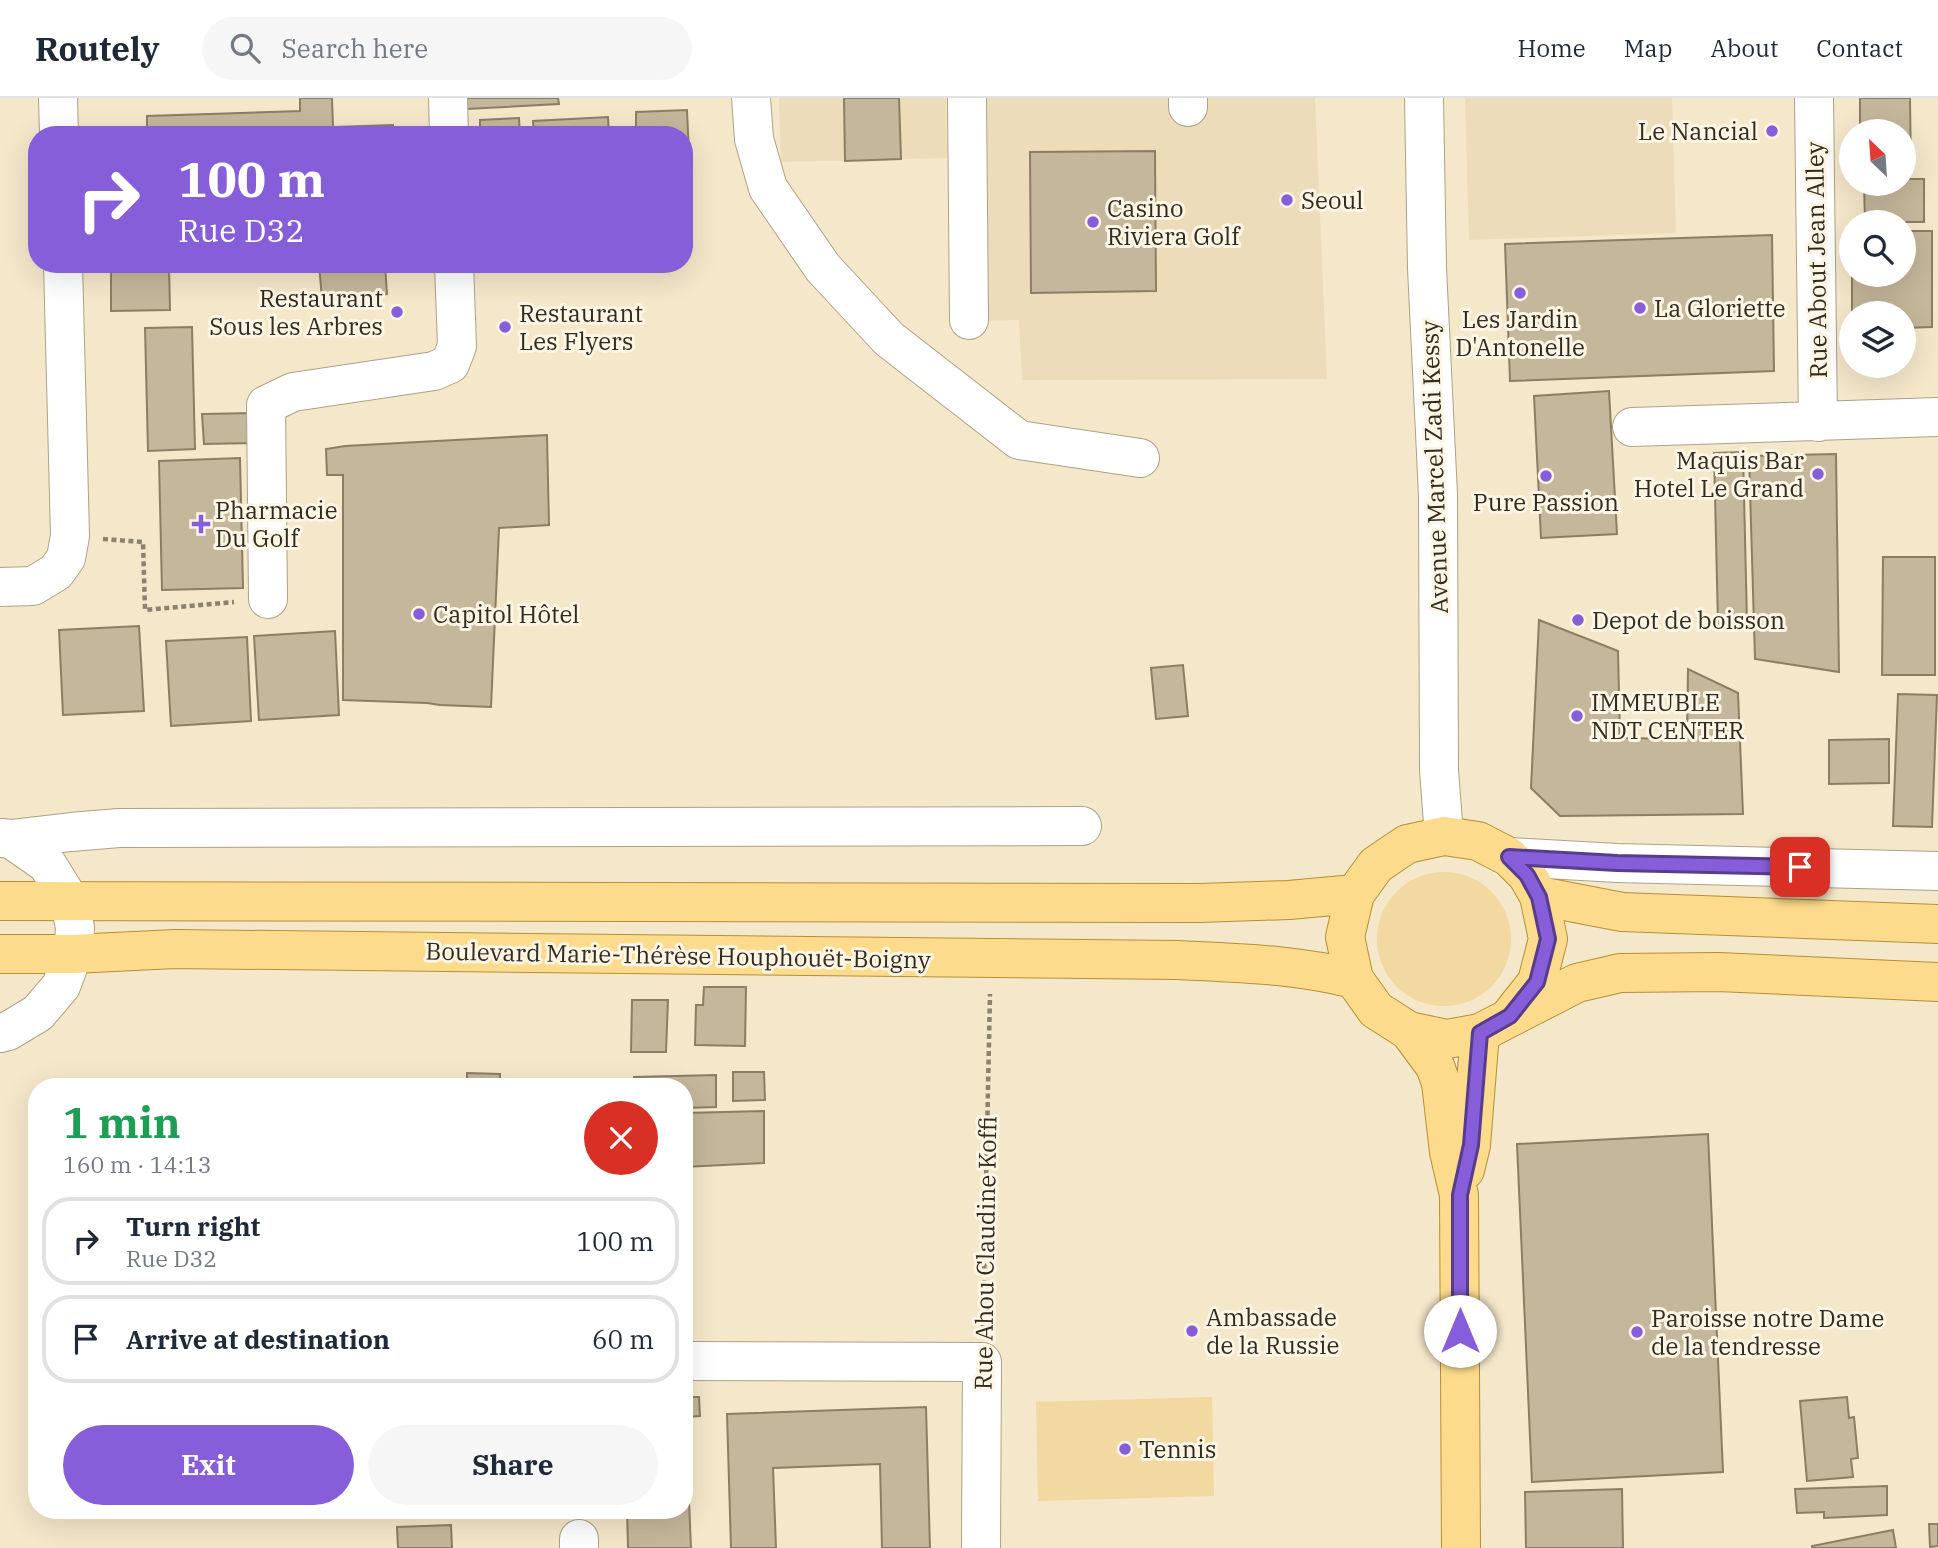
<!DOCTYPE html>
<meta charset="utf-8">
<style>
:root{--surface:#fff;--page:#f6f6f7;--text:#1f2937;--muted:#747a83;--line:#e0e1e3;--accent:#875ed9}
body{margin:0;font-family:"IBM Plex Serif",serif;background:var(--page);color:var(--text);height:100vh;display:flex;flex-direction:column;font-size:26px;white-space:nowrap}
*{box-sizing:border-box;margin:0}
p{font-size:23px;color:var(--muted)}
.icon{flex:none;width:38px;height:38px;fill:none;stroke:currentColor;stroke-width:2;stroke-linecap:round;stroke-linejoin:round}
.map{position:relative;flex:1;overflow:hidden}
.sheet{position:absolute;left:28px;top:980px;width:665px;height:441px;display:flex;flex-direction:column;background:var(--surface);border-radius:28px;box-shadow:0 7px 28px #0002}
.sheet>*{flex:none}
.top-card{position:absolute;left:28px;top:28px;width:665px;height:147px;border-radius:28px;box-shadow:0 7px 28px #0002;background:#875ed9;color:#fff;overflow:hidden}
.needle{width:46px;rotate:335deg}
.tools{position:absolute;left:1839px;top:21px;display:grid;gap:14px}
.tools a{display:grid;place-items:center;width:77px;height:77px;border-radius:50%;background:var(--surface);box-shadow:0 7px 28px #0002;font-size:35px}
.pin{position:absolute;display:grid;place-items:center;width:60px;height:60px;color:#fff;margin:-30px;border-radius:14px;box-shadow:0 4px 10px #0006}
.me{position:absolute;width:77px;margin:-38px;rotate:0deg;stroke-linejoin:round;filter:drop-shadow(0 0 5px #0008)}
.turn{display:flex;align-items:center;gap:24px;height:147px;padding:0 35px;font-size:32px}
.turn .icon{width:91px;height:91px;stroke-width:2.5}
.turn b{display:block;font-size:49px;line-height:60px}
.round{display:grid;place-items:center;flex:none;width:74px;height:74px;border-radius:37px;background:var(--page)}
.headline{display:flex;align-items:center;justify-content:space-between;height:119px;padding:0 35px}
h1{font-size:42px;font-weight:800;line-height:52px;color:#1e9e55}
.action{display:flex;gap:14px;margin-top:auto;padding:14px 35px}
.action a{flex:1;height:80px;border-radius:42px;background:var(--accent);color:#fff;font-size:28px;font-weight:800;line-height:80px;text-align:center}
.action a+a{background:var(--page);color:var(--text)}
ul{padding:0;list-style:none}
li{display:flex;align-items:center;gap:21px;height:88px;margin:0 14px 10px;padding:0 21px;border:4px solid var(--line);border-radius:28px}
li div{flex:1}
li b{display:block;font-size:26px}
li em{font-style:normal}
header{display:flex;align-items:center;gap:42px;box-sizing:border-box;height:98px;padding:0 35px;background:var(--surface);border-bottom:2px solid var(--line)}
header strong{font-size:33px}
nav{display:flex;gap:38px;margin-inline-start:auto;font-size:24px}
.search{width:490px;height:63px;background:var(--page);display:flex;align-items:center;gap:18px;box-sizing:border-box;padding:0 24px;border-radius:38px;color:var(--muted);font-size:26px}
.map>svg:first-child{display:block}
.built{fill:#eddcb9}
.green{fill:#f2d8a1}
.building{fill:#c5b79b;stroke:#8b7e64;stroke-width:2}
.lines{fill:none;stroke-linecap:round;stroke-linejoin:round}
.minor-casing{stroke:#aea185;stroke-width:40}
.major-casing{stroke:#b48f34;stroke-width:40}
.path{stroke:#8b826f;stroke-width:4.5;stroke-dasharray:5 3.5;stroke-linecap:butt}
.minor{stroke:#fff;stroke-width:38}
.major{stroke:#fcdc8c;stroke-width:38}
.route-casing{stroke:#583d8d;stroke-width:18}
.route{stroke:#875ed9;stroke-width:12}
.poi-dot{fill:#875ed9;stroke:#fef5e4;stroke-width:2.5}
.labels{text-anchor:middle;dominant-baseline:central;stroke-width:6;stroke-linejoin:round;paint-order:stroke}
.poi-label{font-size:24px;fill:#312c21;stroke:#fef5e4;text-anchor:start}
.street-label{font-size:24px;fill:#312c21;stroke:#fef5e4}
</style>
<header>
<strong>Routely</strong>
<div class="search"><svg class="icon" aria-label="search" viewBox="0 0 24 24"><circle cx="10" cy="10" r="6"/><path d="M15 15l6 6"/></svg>Search here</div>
<nav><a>Home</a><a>Map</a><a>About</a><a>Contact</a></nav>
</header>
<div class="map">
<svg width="1938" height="1450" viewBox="0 0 1938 1450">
<rect width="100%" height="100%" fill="#f5e7ca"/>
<path class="built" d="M 779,0 L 946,0 L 947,60 L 781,64 Z
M 970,0 L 1315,0 L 1327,281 L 1022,282 L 1019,222 L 975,223 Z
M 1465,0 L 1672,0 L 1676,135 L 1469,142 Z"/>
<path class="green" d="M1377 841a67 67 0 1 1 134 0a67 67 0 1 1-134 0Z
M 1212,1299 L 1214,1398 L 1038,1403 L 1036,1304 Z"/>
<path class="building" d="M 300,0 L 332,0 L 333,29 L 393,27 L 393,37 L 147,37 L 147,18 L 300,13 Z
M 466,0 L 558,0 L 559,6 L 467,11 Z
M 844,0 L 899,0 L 901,61 L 845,63 Z
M 1860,0 L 1910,0 L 1911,72 L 1904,73 L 1904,33 L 1860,33 Z
M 687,12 L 689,56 L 684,56 L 684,37 L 636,37 L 636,14 Z
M 608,19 L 609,37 L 534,37 L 533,23 Z
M 519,20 L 520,37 L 480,37 L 480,22 Z
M 1155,53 L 1156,193 L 1031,195 L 1030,54 Z
M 1904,81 L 1924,81 L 1924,124 L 1865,124 L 1864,86 L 1904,86 Z
M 684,84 L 689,84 L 692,149 L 684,149 Z
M 1904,133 L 1932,133 L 1932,229 L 1904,230 L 1904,215 L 1852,215 L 1852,177 L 1904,177 Z
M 1772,137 L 1774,273 L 1510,283 L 1505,146 Z
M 111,166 L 169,166 L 170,212 L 111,213 Z
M 319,166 L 385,166 L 387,196 L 322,201 Z
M 192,229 L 195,351 L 148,353 L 145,230 Z
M 1609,293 L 1617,436 L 1541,440 L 1534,298 Z
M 254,315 L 255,345 L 204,346 L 202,316 Z
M 547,337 L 549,427 L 499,430 L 491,609 L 440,607 L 427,605 L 343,602 L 343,377 L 327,377 L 326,351 L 345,348 Z
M 1743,354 L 1747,525 L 1718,526 L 1714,355 Z
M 1836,356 L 1839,574 L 1755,561 L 1749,358 Z
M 240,360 L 243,490 L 162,492 L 159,363 Z
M 1883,459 L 1935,459 L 1935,577 L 1882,577 Z
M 1539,522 L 1618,553 L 1620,640 L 1687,641 L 1688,571 L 1738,595 L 1743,716 L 1560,718 L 1531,690 Z
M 139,528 L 144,613 L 63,617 L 59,532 Z
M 335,533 L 339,617 L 259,622 L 254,538 Z
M 247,539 L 251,623 L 171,628 L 166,543 Z
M 1183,567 L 1188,618 L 1156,621 L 1151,570 Z
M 1898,596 L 1937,597 L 1932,729 L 1893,728 Z
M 1889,641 L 1889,685 L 1829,686 L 1829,642 Z
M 704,889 L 746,889 L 745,948 L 695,947 L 696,907 L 703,907 Z
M 632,902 L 668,902 L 666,954 L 631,954 Z
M 733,974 L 764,974 L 765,1002 L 733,1003 Z
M 467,975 L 500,976 L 500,989 L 467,989 Z
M 716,977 L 716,1009 L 684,1010 L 684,989 L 634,989 L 634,979 Z
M 764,1013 L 764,1065 L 684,1069 L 684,1015 Z
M 1708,1036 L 1723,1374 L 1532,1384 L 1517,1046 Z
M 684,1299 L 699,1299 L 700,1318 L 684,1319 Z
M 1847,1299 L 1849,1320 L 1854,1319 L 1858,1360 L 1851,1361 L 1853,1379 L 1807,1383 L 1800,1303 Z
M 926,1309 L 930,1450 L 882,1450 L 880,1366 L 773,1370 L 776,1450 L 731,1450 L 727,1316 Z
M 1887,1388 L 1887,1417 L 1824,1420 L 1824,1414 L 1797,1415 L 1795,1391 Z
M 1622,1391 L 1623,1450 L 1526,1450 L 1525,1394 Z
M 684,1402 L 689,1402 L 691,1450 L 628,1450 L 627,1412 L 684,1412 Z
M 1929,1426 L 1938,1426 L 1938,1448 L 1930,1449 Z
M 451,1427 L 452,1450 L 398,1450 L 397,1429 Z
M 1893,1432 L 1896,1450 L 1812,1450 L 1812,1448 Z"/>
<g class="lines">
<defs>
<path id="minor" d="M 58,0 L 59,37
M 448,0 L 449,37
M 751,0 L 754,41 L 768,90 L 823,170 L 889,241 L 1019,342 L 1140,360
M 967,0 L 969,222
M 1188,0 L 1188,9
M 1424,0 L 1427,170 L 1438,397 L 1439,672 L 1444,738
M 1814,0 L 1818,324
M 1632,329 L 1938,319
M 0,489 L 33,488 L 56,474 L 66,460 L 70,438 L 63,166
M 268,501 L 266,307 L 293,294 L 434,273 L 450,266 L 457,248 L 454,166
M 11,741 L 71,734 L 119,730 L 1082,728
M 1509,759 L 1617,765 L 1938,773
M 0,935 L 8,933 L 38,915 L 61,888 L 73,856 L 75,830 L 70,803 L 47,766 L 11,741 L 1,740
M 684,1263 L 982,1264 L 981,1450
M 579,1450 L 579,1441"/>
<path id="major" d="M 1539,798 L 1622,814 L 1938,826
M 0,803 L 1199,805 L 1289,802 L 1355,796
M 0,856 L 73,856 L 175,851 L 1178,862 C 1239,865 1294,866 1354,881
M 1409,933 L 1447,941 L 1480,935 L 1577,885 L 1620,875 L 1718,874 L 1938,884
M 1465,1072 L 1471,1047 L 1480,935
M 1461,1450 L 1459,1097 L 1449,1054 L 1441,985 L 1435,968 L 1409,933 L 1376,912 L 1354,881 L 1345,839 L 1355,796 L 1376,767 L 1407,746 L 1444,738 L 1478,743 L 1509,759 L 1527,777 L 1539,798 L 1548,841 L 1537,884 L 1510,918"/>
</defs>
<use href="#minor" class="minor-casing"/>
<use href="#major" class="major-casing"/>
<path class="path" d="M 103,441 L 143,444 L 145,512 L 234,504
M 983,1230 L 990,896"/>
<use href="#minor" class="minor"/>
<use href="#major" class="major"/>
</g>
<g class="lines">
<defs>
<path id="route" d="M 1460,1233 L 1460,1097 L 1471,1047 L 1480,935 L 1510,918 L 1537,884 L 1548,841 L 1539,799 L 1527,777 L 1509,759 L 1617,765 L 1800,769"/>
</defs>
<use href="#route" class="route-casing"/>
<use href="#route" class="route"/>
</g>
<g class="poi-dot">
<circle cx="1772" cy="33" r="7"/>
<circle cx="1287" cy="102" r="7"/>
<circle cx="1093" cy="124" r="7"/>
<circle cx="1520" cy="195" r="7"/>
<circle cx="1640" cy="210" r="7"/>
<circle cx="397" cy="214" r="7"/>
<circle cx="505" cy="229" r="7"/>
<circle cx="1818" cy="376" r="7"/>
<circle cx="1546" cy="378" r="7"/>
<path d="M197.5 415.5h7v7h7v7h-7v7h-7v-7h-7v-7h7z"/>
<circle cx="419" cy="516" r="7"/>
<circle cx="1578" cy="522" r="7"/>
<circle cx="1577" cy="618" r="7"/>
<circle cx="1192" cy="1233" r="7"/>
<circle cx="1637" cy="1234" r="7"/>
<circle cx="1125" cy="1351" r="7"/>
</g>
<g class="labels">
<g class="poi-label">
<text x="1758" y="33" text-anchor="end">Le Nancial</text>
<text x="1301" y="102">Seoul</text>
<text x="1107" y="110">Casino<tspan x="1107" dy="28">Riviera Golf</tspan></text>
<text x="383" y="200" text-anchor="end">Restaurant<tspan x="383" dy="28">Sous les Arbres</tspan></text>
<text x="1654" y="210">La Gloriette</text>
<text x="519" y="215">Restaurant<tspan x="519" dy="28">Les Flyers</tspan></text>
<text x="1520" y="221" text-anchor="middle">Les Jardin<tspan x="1520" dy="28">D'Antonelle</tspan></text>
<text x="1804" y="362" text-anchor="end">Maquis Bar<tspan x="1804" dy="28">Hotel Le Grand</tspan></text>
<text x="1546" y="404" text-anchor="middle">Pure Passion</text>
<text x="215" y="412">Pharmacie<tspan x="215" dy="28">Du Golf</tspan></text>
<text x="433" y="516">Capitol Hôtel</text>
<text x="1592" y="522">Depot de boisson</text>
<text x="1591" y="604">IMMEUBLE<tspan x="1591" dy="28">NDT CENTER</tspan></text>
<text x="1206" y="1219">Ambassade<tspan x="1206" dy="28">de la Russie</tspan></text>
<text x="1651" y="1220">Paroisse notre Dame<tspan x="1651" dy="28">de la tendresse</tspan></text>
<text x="1139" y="1351">Tennis</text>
</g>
<g class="street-label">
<text transform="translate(1816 162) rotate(-91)">Rue About Jean Alley</text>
<text transform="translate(1434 369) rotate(-92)">Avenue Marcel Zadi Kessy</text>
<text transform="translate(678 857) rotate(1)">Boulevard Marie-Thérèse Houphouët-Boigny</text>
<text transform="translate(985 1155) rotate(-89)">Rue Ahou Claudine Koffi</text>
</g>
</g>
</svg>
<div class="tools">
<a><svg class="needle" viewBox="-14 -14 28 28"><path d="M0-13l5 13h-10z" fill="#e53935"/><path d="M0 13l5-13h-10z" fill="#747a83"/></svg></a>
<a><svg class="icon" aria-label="search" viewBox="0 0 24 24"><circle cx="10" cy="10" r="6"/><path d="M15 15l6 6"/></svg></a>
<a><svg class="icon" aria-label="layers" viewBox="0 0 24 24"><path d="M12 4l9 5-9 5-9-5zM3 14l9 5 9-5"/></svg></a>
</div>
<div class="pin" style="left:1800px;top:769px;background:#d93025"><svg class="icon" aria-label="arrive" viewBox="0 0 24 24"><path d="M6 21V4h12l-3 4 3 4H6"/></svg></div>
<svg class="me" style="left:1460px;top:1233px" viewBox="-20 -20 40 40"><circle r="19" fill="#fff"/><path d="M0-13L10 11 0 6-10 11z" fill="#875ed9"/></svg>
<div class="top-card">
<div class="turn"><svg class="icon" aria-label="right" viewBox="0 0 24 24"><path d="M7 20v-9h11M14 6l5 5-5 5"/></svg><div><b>100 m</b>Rue D32</div></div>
</div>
<section class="sheet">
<div class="headline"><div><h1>1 min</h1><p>160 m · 14:13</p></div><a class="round" style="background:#d93025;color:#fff"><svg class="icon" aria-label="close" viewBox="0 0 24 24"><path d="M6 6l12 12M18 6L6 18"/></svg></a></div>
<ul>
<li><svg class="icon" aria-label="right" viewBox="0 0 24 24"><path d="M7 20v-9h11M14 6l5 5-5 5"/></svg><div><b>Turn right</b><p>Rue D32</p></div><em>100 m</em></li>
<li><svg class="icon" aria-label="arrive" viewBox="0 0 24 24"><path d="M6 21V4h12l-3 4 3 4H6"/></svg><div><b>Arrive at destination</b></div><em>60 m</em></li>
</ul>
<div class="action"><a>Exit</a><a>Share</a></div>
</section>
</div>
